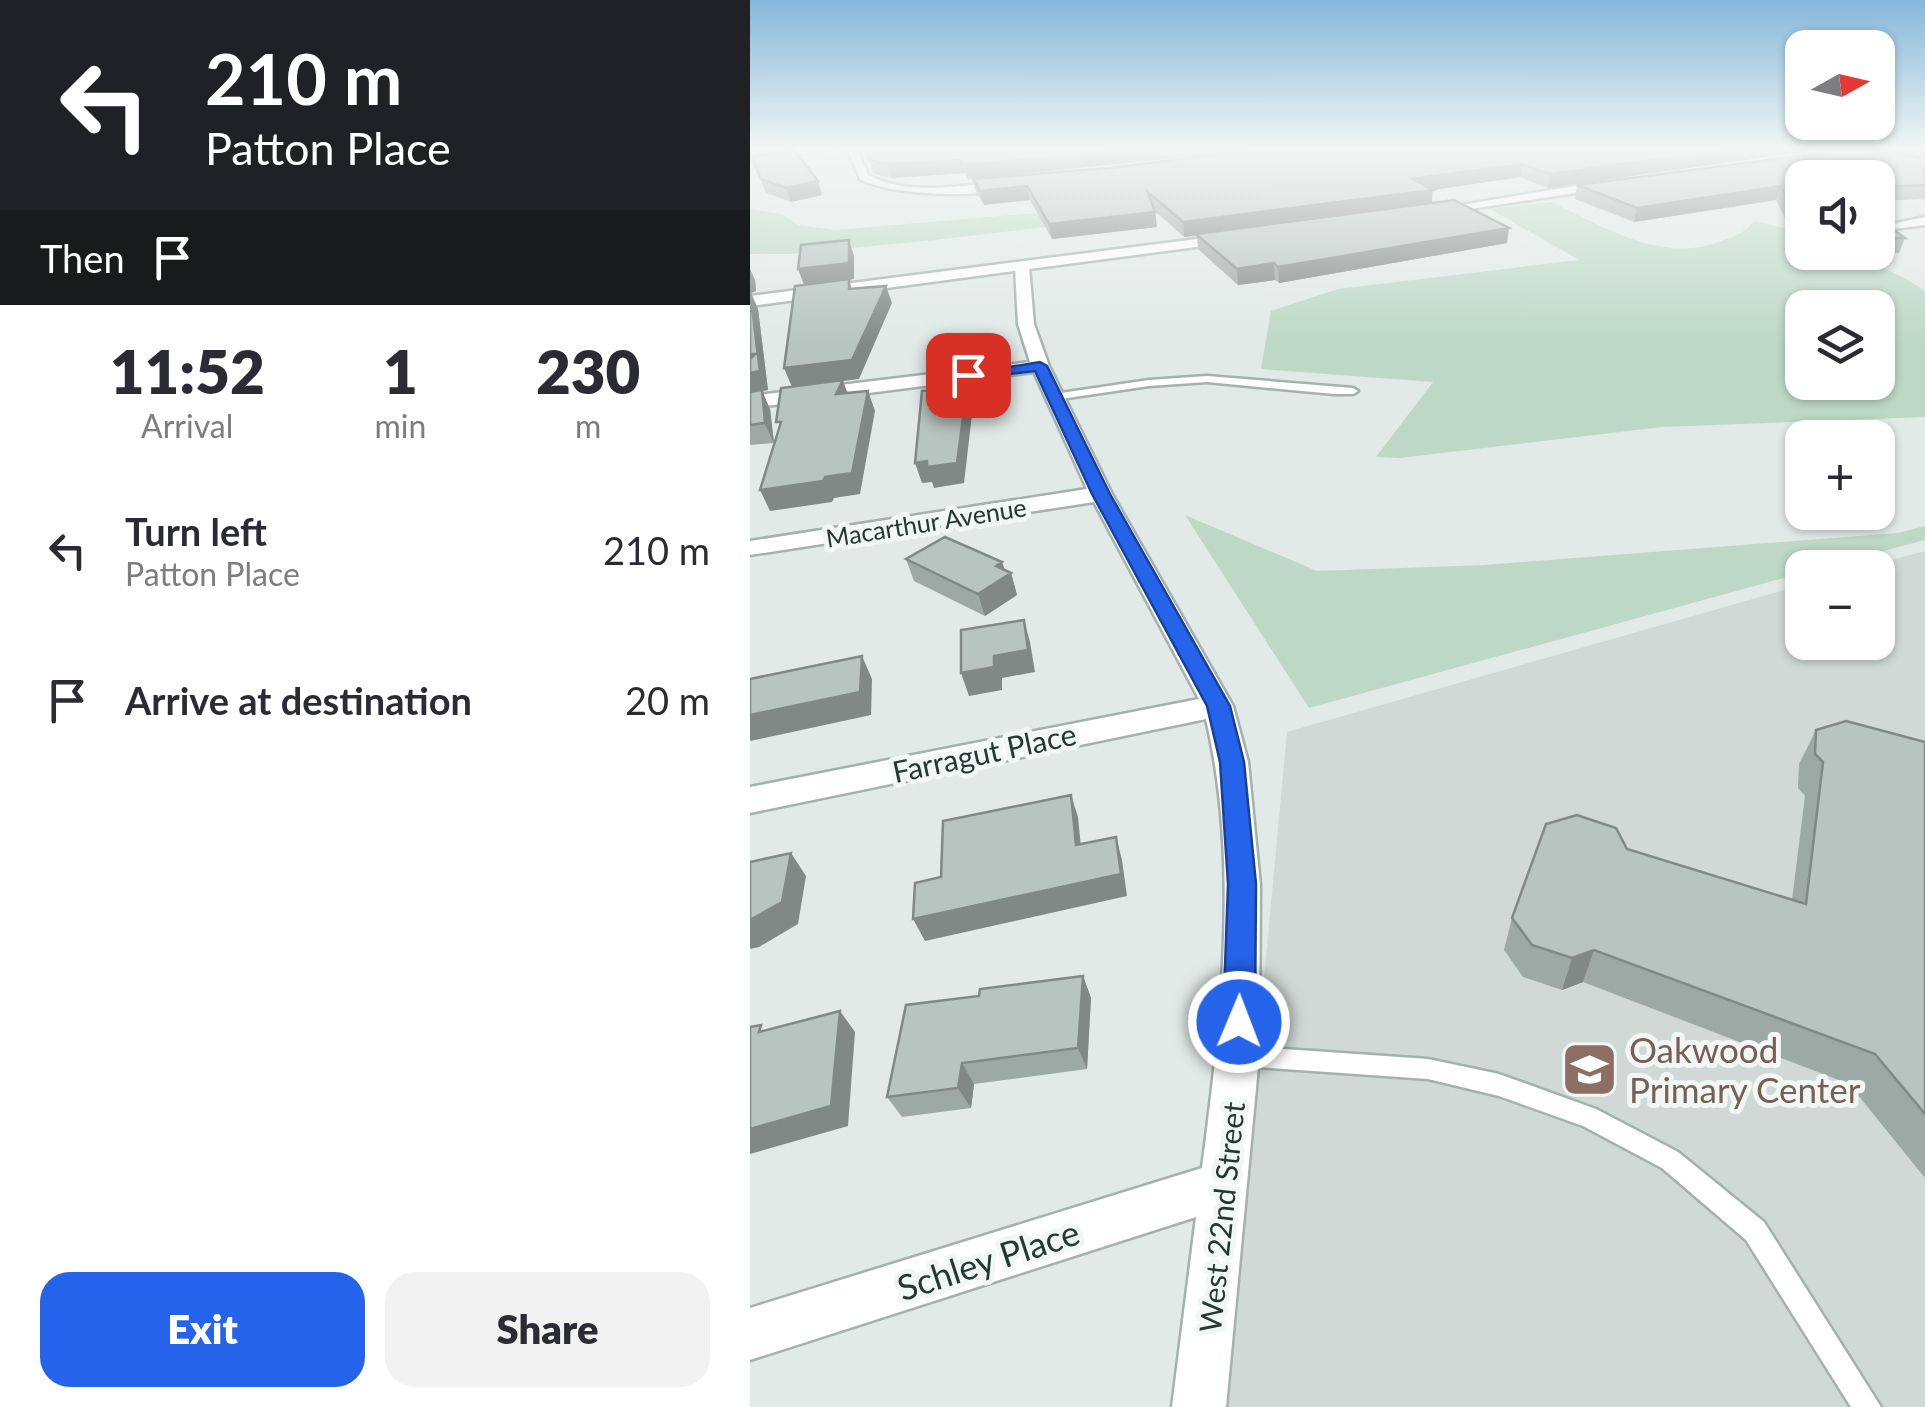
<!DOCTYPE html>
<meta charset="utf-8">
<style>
:root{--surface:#fff;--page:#f2f2f3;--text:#2b2b33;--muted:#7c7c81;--accent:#2563eb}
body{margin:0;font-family:Lato,sans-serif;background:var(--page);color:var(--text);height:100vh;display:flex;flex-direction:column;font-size:38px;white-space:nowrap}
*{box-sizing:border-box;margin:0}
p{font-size:32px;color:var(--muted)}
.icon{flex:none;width:55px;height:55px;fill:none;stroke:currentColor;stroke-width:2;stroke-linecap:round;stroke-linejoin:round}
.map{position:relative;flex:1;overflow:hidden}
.sheet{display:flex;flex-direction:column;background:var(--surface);width:750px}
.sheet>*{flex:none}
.banner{background:#202124;color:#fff;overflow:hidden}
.needle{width:65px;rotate:82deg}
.controls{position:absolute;left:1035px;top:30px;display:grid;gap:20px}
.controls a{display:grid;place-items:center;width:110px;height:110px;border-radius:20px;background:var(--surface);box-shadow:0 2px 8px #0004;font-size:50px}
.pin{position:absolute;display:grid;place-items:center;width:85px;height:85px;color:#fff;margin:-42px;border-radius:20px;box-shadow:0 5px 15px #0006}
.me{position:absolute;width:110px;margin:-55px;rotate:1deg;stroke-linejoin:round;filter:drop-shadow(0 0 8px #0008)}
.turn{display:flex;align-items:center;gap:35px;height:210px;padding:0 40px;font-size:45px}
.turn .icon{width:130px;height:130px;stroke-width:2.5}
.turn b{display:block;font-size:70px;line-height:85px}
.then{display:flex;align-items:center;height:95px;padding:0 40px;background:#0003;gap:20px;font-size:38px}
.eta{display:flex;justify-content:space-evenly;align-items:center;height:170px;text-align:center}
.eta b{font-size:60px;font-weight:800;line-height:70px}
.action{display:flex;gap:20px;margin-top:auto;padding:20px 40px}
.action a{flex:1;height:115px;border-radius:30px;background:var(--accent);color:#fff;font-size:40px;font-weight:800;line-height:115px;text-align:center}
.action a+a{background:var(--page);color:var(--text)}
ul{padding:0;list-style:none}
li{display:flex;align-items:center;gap:30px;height:150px;padding:0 40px}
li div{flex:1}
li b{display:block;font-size:38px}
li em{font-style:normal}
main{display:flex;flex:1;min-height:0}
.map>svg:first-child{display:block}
.built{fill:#d0d9d6}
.green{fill:#bdd8c6;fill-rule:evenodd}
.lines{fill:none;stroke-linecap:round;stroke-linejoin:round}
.lane-casing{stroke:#a5b1ae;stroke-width:5}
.street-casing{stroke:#a5b1ae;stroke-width:5}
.secondary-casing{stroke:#a2b4af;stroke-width:5}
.lane{fill:#fff;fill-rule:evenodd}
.street{fill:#fff;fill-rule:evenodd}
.secondary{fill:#fff;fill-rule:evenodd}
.wall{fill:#9da9a5}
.shaded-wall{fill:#808986}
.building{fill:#b7c4c0;stroke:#808986;stroke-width:2.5}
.route{fill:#2563eb;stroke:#184099;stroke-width:2.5}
.labels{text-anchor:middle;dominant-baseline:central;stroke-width:10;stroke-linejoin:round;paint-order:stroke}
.far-street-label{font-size:25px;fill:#243834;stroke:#f1f7f4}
.street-label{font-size:30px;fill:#243834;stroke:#f1f7f4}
.near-education-label{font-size:35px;fill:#785e54;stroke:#f1f7f4;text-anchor:start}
.near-street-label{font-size:35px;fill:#243834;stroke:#f1f7f4}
</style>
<main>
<section class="sheet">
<div class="banner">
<div class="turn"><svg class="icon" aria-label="left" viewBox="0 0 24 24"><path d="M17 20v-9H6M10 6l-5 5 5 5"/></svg><div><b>210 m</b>Patton Place</div></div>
<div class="then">Then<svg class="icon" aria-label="arrive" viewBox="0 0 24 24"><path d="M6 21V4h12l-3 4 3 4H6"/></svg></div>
</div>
<div class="eta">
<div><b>11:52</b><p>Arrival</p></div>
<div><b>1</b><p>min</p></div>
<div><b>230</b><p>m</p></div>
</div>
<ul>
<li><svg class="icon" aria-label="left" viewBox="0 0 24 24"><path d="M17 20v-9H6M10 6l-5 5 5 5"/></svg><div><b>Turn left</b><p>Patton Place</p></div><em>210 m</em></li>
<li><svg class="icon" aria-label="arrive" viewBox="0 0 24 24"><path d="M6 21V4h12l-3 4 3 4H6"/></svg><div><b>Arrive at destination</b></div><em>20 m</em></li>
</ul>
<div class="action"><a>Exit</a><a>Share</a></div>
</section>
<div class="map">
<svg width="1175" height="1407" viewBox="0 0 1175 1407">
<rect width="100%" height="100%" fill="#e1eae7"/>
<path class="built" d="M 1175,551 L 1175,1407 L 474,1407 L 537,732 L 1052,585 L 1052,642 L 1128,642 L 1128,568 L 1116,567 Z"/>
<path class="green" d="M 801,202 C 853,226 913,265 971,241 C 984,236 996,233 1004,221 L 1052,232 L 1052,252 C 1093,252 1142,267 1175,291 L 1175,417 L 912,427 L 650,458 L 626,457 L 683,382 L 511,369 L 521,311 L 588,289 L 829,260 L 740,209 ZM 1052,308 L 1128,308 L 1128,382 L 1052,382 Z
M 457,208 L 184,240 L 41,254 L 0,254 L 0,209 L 32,214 L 48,225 L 85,230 L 274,214 Z
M 435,515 L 567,571 L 735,565 L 1147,533 L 1175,526 L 1175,540 L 1073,567 L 1052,568 L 1052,573 L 559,708 Z"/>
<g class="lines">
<defs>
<path id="lane" d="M 457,376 L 603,388 L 608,391 L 603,394 L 584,394 L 457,382 L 399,386 L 304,400 L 299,397 L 304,394 L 399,380 Z
M 492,1046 L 678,1059 L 749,1074 L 846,1109 L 928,1152 L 1014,1222 L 1131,1407 L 1101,1407 L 996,1240 L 912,1168 L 833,1126 L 749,1096 L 678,1079 L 492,1066 L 485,1063 L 481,1056 L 485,1049 Z"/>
<path id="street" d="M 56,148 L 88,148 L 0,160 L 0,154 Z
M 97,148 L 107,148 L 118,175 C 161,198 220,184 267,180 L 273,184 C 244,200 140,196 110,179 Z
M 1175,217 L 1175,225 L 1144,229 L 1137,225 Z
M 272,263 L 279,267 L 284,324 L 299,366 L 362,494 L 483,706 L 498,762 L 510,885 L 509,1056 L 476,1407 L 422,1407 L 446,1217 L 0,1360 L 0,1308 L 452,1168 C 471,1022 490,864 456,719 L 0,813 L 0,787 L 449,699 L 344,502 L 0,555 L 0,541 L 337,489 L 284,372 L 0,408 L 0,396 L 280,362 L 268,324 L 265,267 Z"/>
<path id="secondary" d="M 867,179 L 871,186 L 675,216 L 669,212 Z
M 486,234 L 493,238 L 491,241 L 0,306 L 0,296 Z"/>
</defs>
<use href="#lane" class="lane-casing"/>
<use href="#street" class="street-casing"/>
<use href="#secondary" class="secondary-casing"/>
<use href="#lane" class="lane"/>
<use href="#street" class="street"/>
<use href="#secondary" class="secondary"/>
</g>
<path class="wall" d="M 116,148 L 1078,148 L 798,188 L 770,177 L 683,190 L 682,203 L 757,243 L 529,283 L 525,280 L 488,285 L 448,249 L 447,236 L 434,237 L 405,211 L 407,227 L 302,239 L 280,200 L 234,205 L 226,192 L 223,179 L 359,168 L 508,149 L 218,179 L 215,173 L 142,178 L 123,174 Z
M 1133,148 L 1175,148 L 1175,199 L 1128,201 L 1128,178 L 1052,178 L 1052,225 L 1037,222 L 1026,200 L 884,222 L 825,199 L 827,185 L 1065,154 L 1148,152 Z
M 1,156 L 72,195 L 41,202 L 16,193 Z
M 1128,219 L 1155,238 L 1149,253 L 1089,252 L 1128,252 Z
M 0,269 L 5,280 L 6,291 L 1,293 L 8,309 L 18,390 L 12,391 L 20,409 L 24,443 L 0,445 Z
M 156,559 L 261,573 L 267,595 L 235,616 L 164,581 Z
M 1066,730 L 1175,742 L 1175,1178 L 1099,1084 L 833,982 L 812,990 L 773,977 L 754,950 L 762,918 L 877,849 L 1042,900 L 1055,796 L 1048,788 L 1049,764 Z
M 333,976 L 341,998 L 337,1069 L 224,1084 L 221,1108 L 152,1117 L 137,1097 L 229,996 Z"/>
<path class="shaded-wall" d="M 396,148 L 524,148 L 218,179 L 215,165 Z
M 992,148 L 1078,148 L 798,188 L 800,174 Z
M 211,160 L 215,173 L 142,178 L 138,164 Z
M 772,164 L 770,177 L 682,190 L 682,204 L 434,237 L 433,222 L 662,179 Z
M 68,181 L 72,195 L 41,202 L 36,188 Z
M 277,186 L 280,200 L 234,205 L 230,191 Z
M 1031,186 L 1026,200 L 884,222 L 887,208 Z
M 405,212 L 407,227 L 302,239 L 299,224 Z
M 759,228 L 757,243 L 529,283 L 528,267 Z
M 99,240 L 104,256 L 104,279 L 99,280 L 104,296 L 54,285 L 48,269 Z
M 524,263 L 525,280 L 488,285 L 487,269 Z
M 0,269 L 5,280 L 6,291 L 1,293 L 8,309 L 18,390 L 12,391 L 20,409 L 24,443 L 0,393 Z
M 136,286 L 142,303 L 109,379 L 93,381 L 100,399 L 42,387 L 34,368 Z
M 217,387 L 223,406 L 214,483 L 184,488 L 182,482 L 172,483 L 165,463 Z
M 118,391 L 125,411 L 110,494 L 84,498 L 82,502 L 20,511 L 10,490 Z
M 252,562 L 257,576 L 261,573 L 267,595 L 235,616 L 228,594 L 246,566 Z
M 274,620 L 280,642 L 285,672 L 252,678 L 252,690 L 219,696 L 211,673 L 244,656 Z
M 112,656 L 122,679 L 121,715 L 0,741 L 0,715 Z
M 321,795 L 328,817 L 333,868 L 326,845 Z
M 366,837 L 372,860 L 377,896 L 175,941 L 163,919 Z
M 41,853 L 56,876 L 48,924 L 9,947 L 0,949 L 0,920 Z
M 844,950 L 833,982 L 812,990 L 822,958 Z
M 333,976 L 341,998 L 337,1069 L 328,1048 Z
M 90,1011 L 105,1032 L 98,1126 L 0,1154 L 0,1129 Z
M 212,1063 L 224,1084 L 221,1108 L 208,1088 Z"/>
<path class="building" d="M 116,148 L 396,148 L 215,165 L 211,160 L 138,164 L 119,160 Z
M 520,148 L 992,148 L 800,174 L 772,164 L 662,179 L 683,190 L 433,222 L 398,192 L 405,212 L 299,224 L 277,186 L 230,191 L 223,179 L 359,168 Z
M 1090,148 L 1130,148 L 1175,159 L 1175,185 L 1128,187 L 1128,178 L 1052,178 L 1052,209 L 1041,207 L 1031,186 L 887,208 L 827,185 L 1065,154 Z
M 45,151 L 68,181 L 36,188 L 11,179 L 1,156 Z
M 704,200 L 759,228 L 528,267 L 524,263 L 487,269 L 446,234 Z
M 1128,219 L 1155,238 L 1128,238 Z
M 99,240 L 99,263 L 48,269 L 51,245 Z
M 99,279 L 99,289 L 136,286 L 102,360 L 34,368 L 45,286 Z
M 0,292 L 10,371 L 0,373 L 0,359 L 5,354 L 0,354 Z
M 93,380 L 86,394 L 118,391 L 102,473 L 75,477 L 73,481 L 10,490 L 31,422 L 26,422 L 31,388 Z
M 217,387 L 207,463 L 177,467 L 177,461 L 165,463 L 172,391 Z
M 12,390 L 15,423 L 0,425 L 0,392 Z
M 195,537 L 252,562 L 246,566 L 261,573 L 228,594 L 156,559 Z
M 274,620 L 278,650 L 244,656 L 244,667 L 211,673 L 211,630 Z
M 112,656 L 110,692 L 0,715 L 0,679 Z
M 1096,721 L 1175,742 L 1175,1114 L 1125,1054 L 844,950 L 822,958 L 782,945 L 762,918 L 796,824 L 827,815 L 866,828 L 877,849 L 1056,904 L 1073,762 L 1065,754 L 1066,730 Z
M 321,795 L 326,845 L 366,837 L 371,874 L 163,919 L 165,883 L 191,877 L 193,821 Z
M 41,853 L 32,902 L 0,920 L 0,862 Z
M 333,976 L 328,1048 L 212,1063 L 208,1088 L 137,1097 L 156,1005 L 229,996 L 230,989 Z
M 90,1011 L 81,1106 L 0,1129 L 0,1027 L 11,1025 L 9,1032 Z"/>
<linearGradient id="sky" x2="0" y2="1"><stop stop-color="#85b7db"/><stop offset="0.43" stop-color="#f2f6f4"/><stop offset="1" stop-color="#f2f6f4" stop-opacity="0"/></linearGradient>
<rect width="1175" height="345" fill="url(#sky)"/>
<path class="route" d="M 290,362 L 297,366 L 360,494 L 480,706 L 494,762 L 506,884 L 505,1022 L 500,1032 L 489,1036 L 478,1032 L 473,1022 L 478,884 L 470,762 L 457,706 L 342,494 L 285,371 L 218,379 L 210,375 Z"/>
<defs>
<symbol id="school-square" viewBox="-11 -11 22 22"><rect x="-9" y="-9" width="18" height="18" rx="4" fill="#8d6e63" stroke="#f1f7f4"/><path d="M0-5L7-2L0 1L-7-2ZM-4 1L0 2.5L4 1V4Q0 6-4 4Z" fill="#fff"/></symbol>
</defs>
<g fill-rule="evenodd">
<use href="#school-square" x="808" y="1038" width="63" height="63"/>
</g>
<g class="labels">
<g class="far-street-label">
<text transform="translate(176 522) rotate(-9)">Macarthur Avenue</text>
</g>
<g class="street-label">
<text transform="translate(234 752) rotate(-12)">Farragut Place</text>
<text transform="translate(471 1217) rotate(-84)">West 22nd Street</text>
</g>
<g class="near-education-label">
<text x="879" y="1049">Oakwood<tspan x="879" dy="40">Primary Center</tspan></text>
</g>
<g class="near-street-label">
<text transform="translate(238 1259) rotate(-18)">Schley Place</text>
</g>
</g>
</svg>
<div class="controls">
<a><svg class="needle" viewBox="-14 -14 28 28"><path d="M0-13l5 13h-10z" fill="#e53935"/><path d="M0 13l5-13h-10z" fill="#7c7c81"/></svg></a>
<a><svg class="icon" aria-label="sound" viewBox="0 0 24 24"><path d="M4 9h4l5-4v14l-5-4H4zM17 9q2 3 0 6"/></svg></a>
<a><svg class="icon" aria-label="layers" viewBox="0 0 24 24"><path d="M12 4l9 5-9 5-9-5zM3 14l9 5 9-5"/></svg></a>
<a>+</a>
<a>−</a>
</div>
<div class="pin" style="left:218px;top:375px;background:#d93025"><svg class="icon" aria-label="arrive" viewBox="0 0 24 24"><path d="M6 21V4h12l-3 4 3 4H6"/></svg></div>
<svg class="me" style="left:489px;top:1022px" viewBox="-20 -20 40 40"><circle r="17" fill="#2563eb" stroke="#fff" stroke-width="3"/><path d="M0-11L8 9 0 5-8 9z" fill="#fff"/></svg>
</div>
</main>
